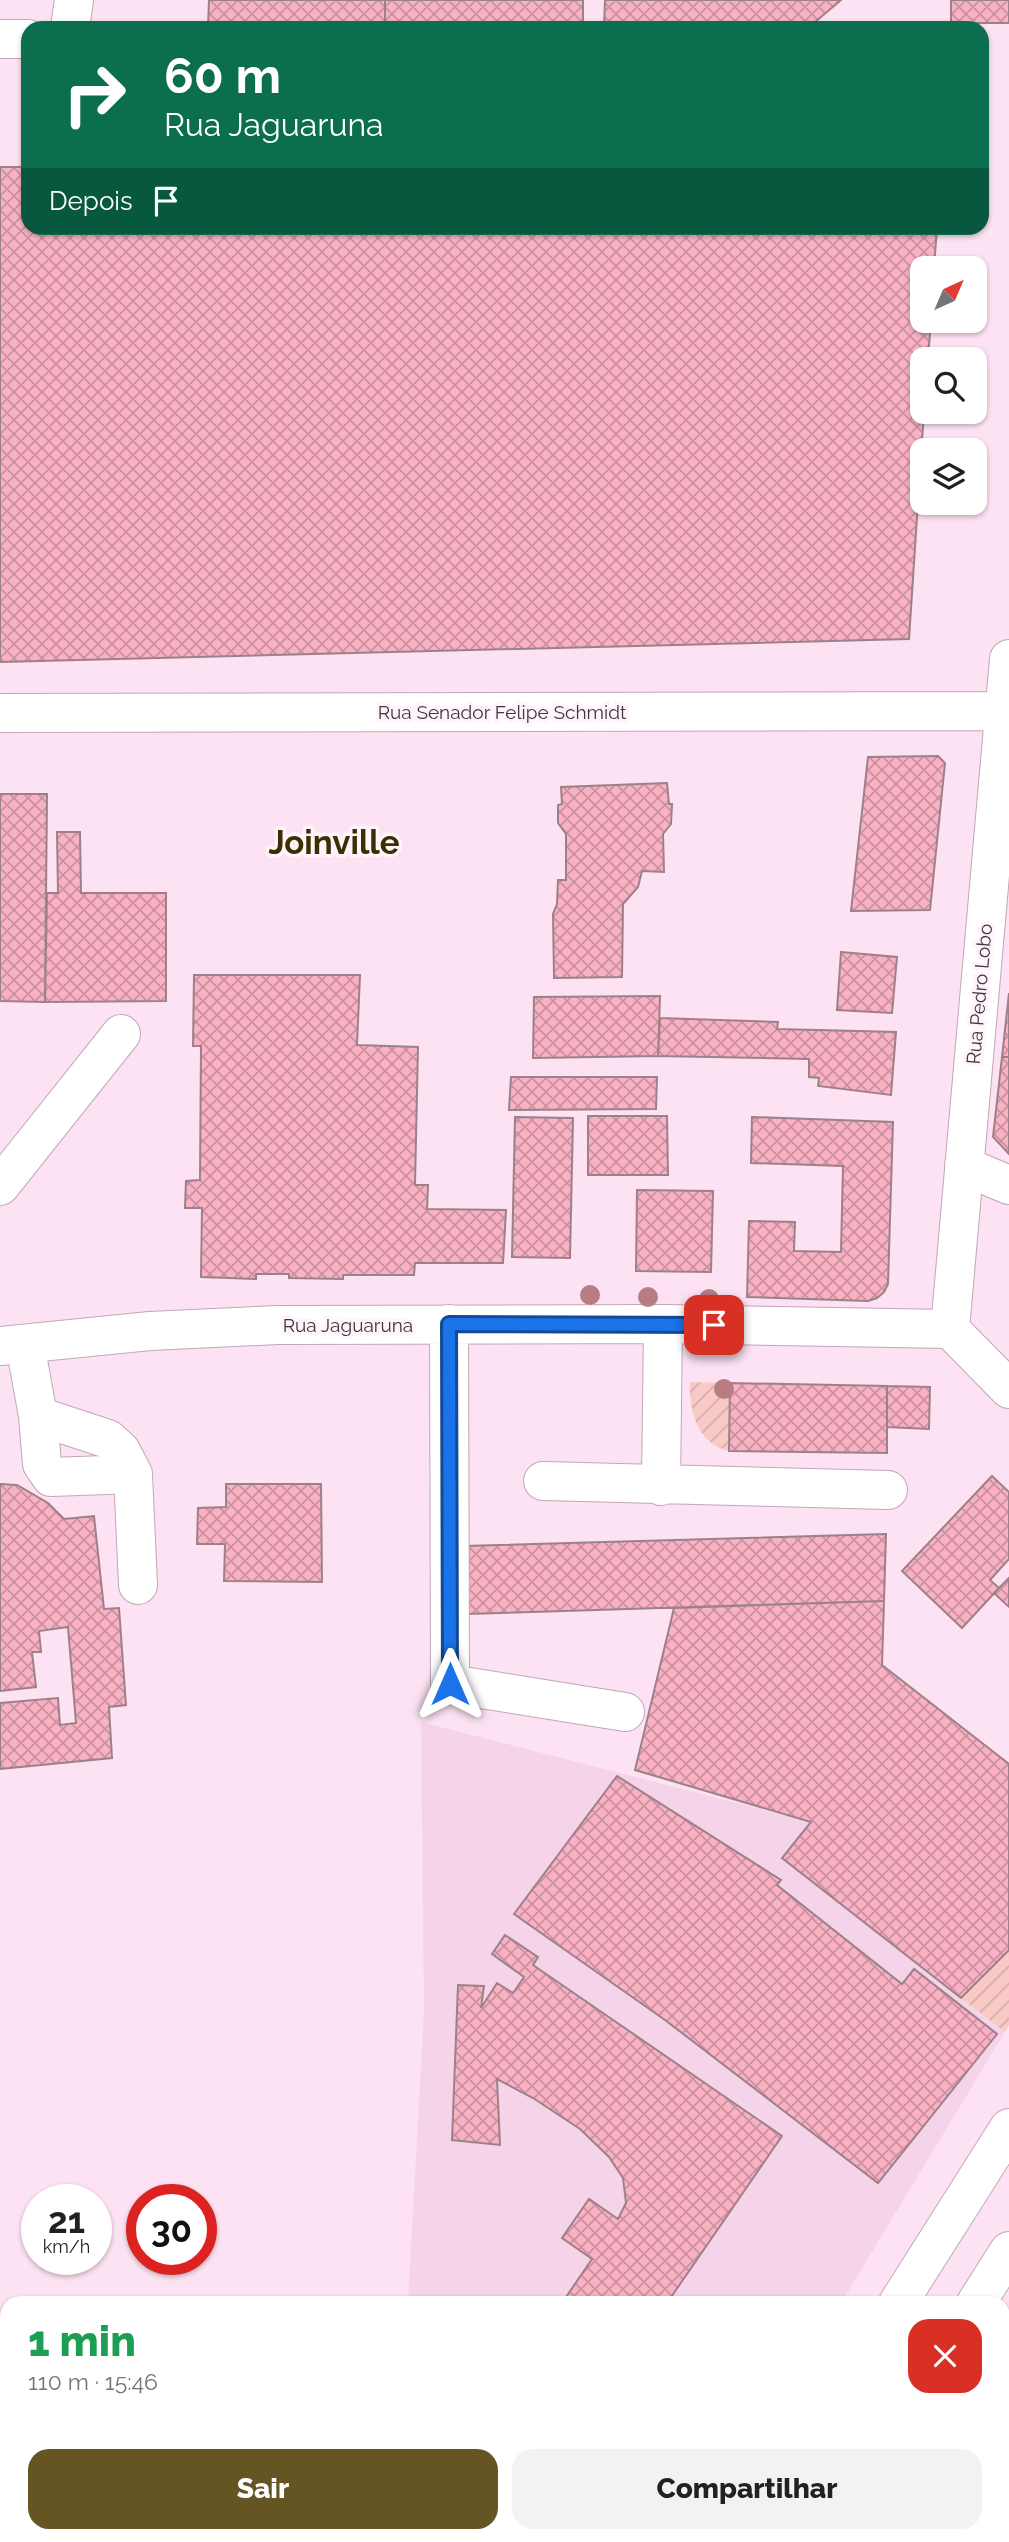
<!DOCTYPE html>
<html lang="pt">
<meta charset="utf-8">
<style>
:root{--surface:#fff;--page:#f2f2f2;--text:#202124;--muted:#757577;--accent:#645522}
body{margin:0;font-family:Raleway,sans-serif;background:var(--page);color:var(--text);height:100vh;display:flex;flex-direction:column;font-size:26px;white-space:nowrap}
*{box-sizing:border-box;margin:0}
p{font-size:23px;color:var(--muted)}
.icon{flex:none;width:38px;height:38px;fill:none;stroke:currentColor;stroke-width:2;stroke-linecap:round;stroke-linejoin:round}
.map{position:relative;flex:1;overflow:hidden}
.sheet{position:absolute;left:0px;top:2296px;width:1010px;height:247px;display:flex;flex-direction:column;background:var(--surface);border-radius:21px 21px 0 0;box-shadow:0 2px 5px #0004}
.sheet>*{flex:none}
.hud{position:absolute;left:21px;top:21px;width:968px;height:214px;border-radius:21px;box-shadow:0 2px 5px #0004;background:#0b6e4f;color:#fff;overflow:hidden}
.needle{width:46px;rotate:44deg}
.fabs{position:absolute;left:910px;top:256px;display:grid;gap:14px}
.fabs a{display:grid;place-items:center;width:77px;height:77px;border-radius:14px;background:var(--surface);box-shadow:0 2px 5px #0004;font-size:35px}
.speed{position:absolute;left:21px;top:2184px;display:flex;gap:14px;font-size:35px;font-weight:700;text-align:center}
.speed>*{display:grid;place-content:center;width:91px;height:91px;border-radius:50%;background:var(--surface);box-shadow:0 2px 5px #0004;line-height:1}
.speed small{font-size:18px;font-weight:400}
.speed .limit{border:10px solid #d22;background:#fff;color:#111}
.pin{position:absolute;display:grid;place-items:center;width:60px;height:60px;color:#fff;margin:-30px;border-radius:14px;box-shadow:0 4px 10px #0006}
.me{position:absolute;width:77px;margin:-38px;rotate:0deg;stroke-linejoin:round;filter:drop-shadow(0 0 5px #0008)}
.turn{display:flex;align-items:center;gap:24px;height:147px;padding:0 28px;font-size:32px}
.turn .icon{width:91px;height:91px;stroke-width:2.5}
.turn b{display:block;font-size:49px;line-height:60px}
.then{display:flex;align-items:center;height:66px;padding:0 28px;background:#0003;gap:14px;font-size:26px}
.round{display:grid;place-items:center;flex:none;width:74px;height:74px;border-radius:21px;background:var(--page)}
.head{display:flex;align-items:center;justify-content:space-between;height:119px;padding:0 28px}
h1{font-size:42px;font-weight:800;line-height:52px;color:#1e9e55}
.action{display:flex;gap:14px;margin-top:auto;padding:14px 28px}
.action a{flex:1;height:80px;border-radius:21px;background:var(--accent);color:#fff;font-size:28px;font-weight:800;line-height:80px;text-align:center}
.action a+a{background:var(--page);color:var(--text)}
.map>svg:first-child{display:block}
.built{fill:#f5d4e9}
.garden{fill:url(#garden-furrows)}
.building{fill:url(#building-cross-hatch);stroke:#9d8188;stroke-width:2}
.lines{fill:none;stroke-linecap:round;stroke-linejoin:round}
.minor-casing{stroke:#c0a8b8;stroke-width:40}
.major-casing{stroke:#c0a8b8;stroke-width:40}
.path{stroke:#b09ca9;stroke-width:4.5;stroke-dasharray:5 3.5;stroke-linecap:butt}
.minor{stroke:#fff;stroke-width:38}
.major{stroke:#fff;stroke-width:38}
.tree{fill:#b77d83}
.route-casing{stroke:#114b97;stroke-width:18}
.route{stroke:#1a73e8;stroke-width:12}
.labels{text-anchor:middle;dominant-baseline:central;stroke-width:7;stroke-linejoin:round;paint-order:stroke}
.street-label{font-size:19px;fill:#40363d;stroke:#fff4fb}
.town-label{font-size:33px;font-weight:bold;fill:#3a2e03;stroke:#fff4fb}
</style>
<div class="map">
<svg width="1009" height="2542" viewBox="0 0 1009 2542">
<defs>
<pattern id="garden-furrows" width="10" height="10" patternUnits="userSpaceOnUse" patternTransform="scale(1.75)"><rect width="10" height="10" fill="#f9c9c5"/><path d="M-1 1l2-2M0 10L10 0M9 11l2-2" fill="none" stroke="#d6adaa"/></pattern>
<pattern id="building-cross-hatch" width="8" height="8" patternUnits="userSpaceOnUse" patternTransform="scale(1.75)"><rect width="8" height="8" fill="#f9b1c3"/><path d="M0 0l8 8M0 8l8-8" fill="none" stroke="#cb91a0"/></pattern>
</defs>
<rect width="100%" height="100%" fill="#fce2f2"/>
<path class="built" d="M 421,1722 L 811,1822 L 783,1859 L 1005,2032 L 841,2303 L 408,2303 L 424,2011 Z
M 546,2536 L 693,2536 L 689,2542 L 554,2542 Z"/>
<path class="garden" d="M 690,1382 L 730,1383 L 729,1451 C 697,1443 689,1411 690,1382 Z
M 1009,1950 L 1009,2025 L 1005,2032 L 961,1998 Z"/>
<path class="building" d="M 209,0 L 385,0 L 385,28 L 208,28 Z
M 385,0 L 583,0 L 583,28 L 385,28 Z
M 605,0 L 841,0 L 808,28 L 604,28 Z
M 951,0 L 1009,0 L 1009,23 L 951,23 Z
M 0,167 L 28,167 L 28,228 L 937,228 L 934,268 L 922,268 L 922,320 L 931,320 L 928,359 L 922,359 L 922,411 L 924,411 L 909,639 L 0,662 Z
M 938,756 L 945,763 L 930,910 L 851,911 L 868,757 Z
M 667,783 L 669,804 L 672,804 L 671,824 L 663,834 L 664,872 L 642,871 L 638,887 L 623,904 L 622,977 L 554,978 L 553,914 L 557,904 L 558,880 L 566,880 L 566,834 L 558,823 L 558,805 L 562,804 L 561,787 Z
M 0,794 L 47,794 L 45,1002 L 0,1001 Z
M 57,832 L 80,832 L 81,893 L 166,893 L 166,1001 L 45,1002 L 47,893 L 58,893 Z
M 841,952 L 897,957 L 892,1013 L 837,1010 Z
M 194,975 L 360,975 L 357,1045 L 418,1047 L 415,1185 L 428,1185 L 427,1209 L 506,1210 L 503,1263 L 415,1263 L 414,1275 L 343,1275 L 343,1279 L 289,1278 L 289,1274 L 256,1274 L 256,1279 L 201,1277 L 202,1208 L 185,1208 L 186,1181 L 200,1180 L 201,1046 L 193,1046 Z
M 1009,993 L 1009,1057 L 1002,1057 Z
M 660,996 L 658,1056 L 533,1058 L 534,997 Z
M 660,1018 L 778,1022 L 777,1029 L 896,1032 L 891,1095 L 818,1086 L 819,1078 L 809,1077 L 809,1059 L 658,1056 Z
M 1002,1057 L 1009,1057 L 1009,1154 L 993,1137 Z
M 511,1077 L 657,1077 L 656,1109 L 509,1110 Z
M 588,1116 L 667,1116 L 668,1175 L 588,1175 Z
M 515,1117 L 573,1118 L 570,1258 L 512,1257 Z
M 752,1117 L 893,1122 L 888,1284 L 884,1292 L 877,1298 L 868,1301 L 747,1297 L 749,1221 L 795,1222 L 794,1251 L 841,1252 L 843,1166 L 751,1163 Z
M 637,1190 L 713,1191 L 711,1272 L 636,1271 Z
M 730,1383 L 887,1386 L 887,1453 L 729,1451 Z
M 887,1386 L 930,1387 L 929,1429 L 887,1427 Z
M 992,1476 L 1009,1492 L 1009,1559 L 990,1580 L 999,1588 L 962,1628 L 902,1571 Z
M 0,1484 L 17,1485 L 48,1503 L 64,1519 L 94,1516 L 104,1609 L 119,1608 L 126,1705 L 109,1707 L 112,1758 L 0,1769 L 0,1703 L 58,1698 L 60,1725 L 76,1723 L 68,1627 L 39,1631 L 41,1652 L 32,1652 L 36,1687 L 0,1691 Z
M 226,1484 L 321,1484 L 322,1582 L 224,1581 L 225,1544 L 197,1544 L 198,1508 L 226,1507 Z
M 886,1534 L 884,1601 L 466,1614 L 464,1546 Z
M 1009,1578 L 1009,1607 L 994,1593 Z
M 884,1601 L 882,1665 L 1009,1764 L 1009,1950 L 961,1998 L 782,1858 L 811,1822 L 635,1770 L 674,1608 Z
M 617,1776 L 781,1880 L 777,1885 L 902,1984 L 914,1969 L 997,2034 L 878,2183 L 665,2020 L 514,1914 Z
M 505,1935 L 538,1957 L 533,1965 L 782,2136 L 667,2303 L 562,2303 L 592,2259 L 562,2238 L 589,2199 L 618,2219 L 626,2203 L 623,2178 L 609,2157 L 580,2129 L 533,2098 L 497,2079 L 500,2145 L 452,2140 L 458,1985 L 484,1986 L 481,2008 L 497,1983 L 513,1993 L 524,1977 L 492,1954 Z"/>
<g class="lines">
<defs>
<path id="minor" d="M 70,28 L 74,0
M 0,39 L 28,39
M 964,1166 L 1009,1185
M 0,1186 L 121,1034
M 449,1324 L 450,1684 L 625,1712
M 25,1344 L 38,1416 L 108,1439 L 121,1451 L 133,1474 L 138,1585
M 0,1346 L 150,1331 L 278,1325 L 663,1324 L 950,1329
M 38,1416 L 42,1464 L 51,1477 L 133,1474
M 543,1481 L 888,1490
M 661,1486 L 663,1324
M 1003,2519 L 1009,2521
M 961,2542 L 965,2536"/>
<path id="major" d="M 1009,659 L 950,1329 L 1009,1389
M 0,713 L 1003,711
M 898,2303 L 1009,2128
M 976,2303 L 1009,2251
M 747,2542 L 751,2536
M 824,2542 L 828,2536"/>
</defs>
<use href="#minor" class="minor-casing"/>
<use href="#major" class="major-casing"/>
<path class="path" d="M 875,2536 L 885,2542
M 898,2536 L 900,2542"/>
<use href="#minor" class="minor"/>
<use href="#major" class="major"/>
</g>
<g class="tree">
<circle cx="590" cy="1295" r="10"/>
<circle cx="648" cy="1297" r="10"/>
<circle cx="709" cy="1299" r="10"/>
<circle cx="724" cy="1389" r="10"/>
</g>
<g class="lines">
<defs>
<path id="route" d="M 450,1684 L 449,1324 L 714,1325"/>
</defs>
<use href="#route" class="route-casing"/>
<use href="#route" class="route"/>
</g>
<g class="labels">
<g class="street-label">
<text x="502" y="712">Rua Senador Felipe Schmidt</text>
<text transform="translate(979 994) rotate(-85)">Rua Pedro Lobo</text>
<text x="348" y="1325">Rua Jaguaruna</text>
</g>
<g class="town-label">
<text x="334" y="842">Joinville</text>
</g>
</g>
</svg>
<div class="fabs">
<a><svg class="needle" viewBox="-14 -14 28 28"><path d="M0-13l5 13h-10z" fill="#e53935"/><path d="M0 13l5-13h-10z" fill="#757577"/></svg></a>
<a><svg class="icon" aria-label="search" viewBox="0 0 24 24"><circle cx="10" cy="10" r="6"/><path d="M15 15l6 6"/></svg></a>
<a><svg class="icon" aria-label="layers" viewBox="0 0 24 24"><path d="M12 4l9 5-9 5-9-5zM3 14l9 5 9-5"/></svg></a>
</div>
<div class="speed"><div>21<small>km/h</small></div><div class="limit">30</div></div>
<div class="pin" style="left:714px;top:1325px;background:#d93025"><svg class="icon" aria-label="arrive" viewBox="0 0 24 24"><path d="M6 21V4h12l-3 4 3 4H6"/></svg></div>
<svg class="me" style="left:450px;top:1684px" viewBox="-20 -20 40 40"><path d="M0-17L14 15 0 8-14 15z" fill="#1a73e8" stroke="#fff" stroke-width="4"/></svg>
<div class="hud">
<div class="turn"><svg class="icon" aria-label="right" viewBox="0 0 24 24"><path d="M7 20v-9h11M14 6l5 5-5 5"/></svg><div><b>60 m</b>Rua Jaguaruna</div></div>
<div class="then">Depois<svg class="icon" aria-label="arrive" viewBox="0 0 24 24"><path d="M6 21V4h12l-3 4 3 4H6"/></svg></div>
</div>
<section class="sheet">
<div class="head"><div><h1>1 min</h1><p>110 m · 15:46</p></div><a class="round" style="background:#d93025;color:#fff"><svg class="icon" aria-label="close" viewBox="0 0 24 24"><path d="M6 6l12 12M18 6L6 18"/></svg></a></div>
<div class="action"><a>Sair</a><a>Compartilhar</a></div>
</section>
</div>
